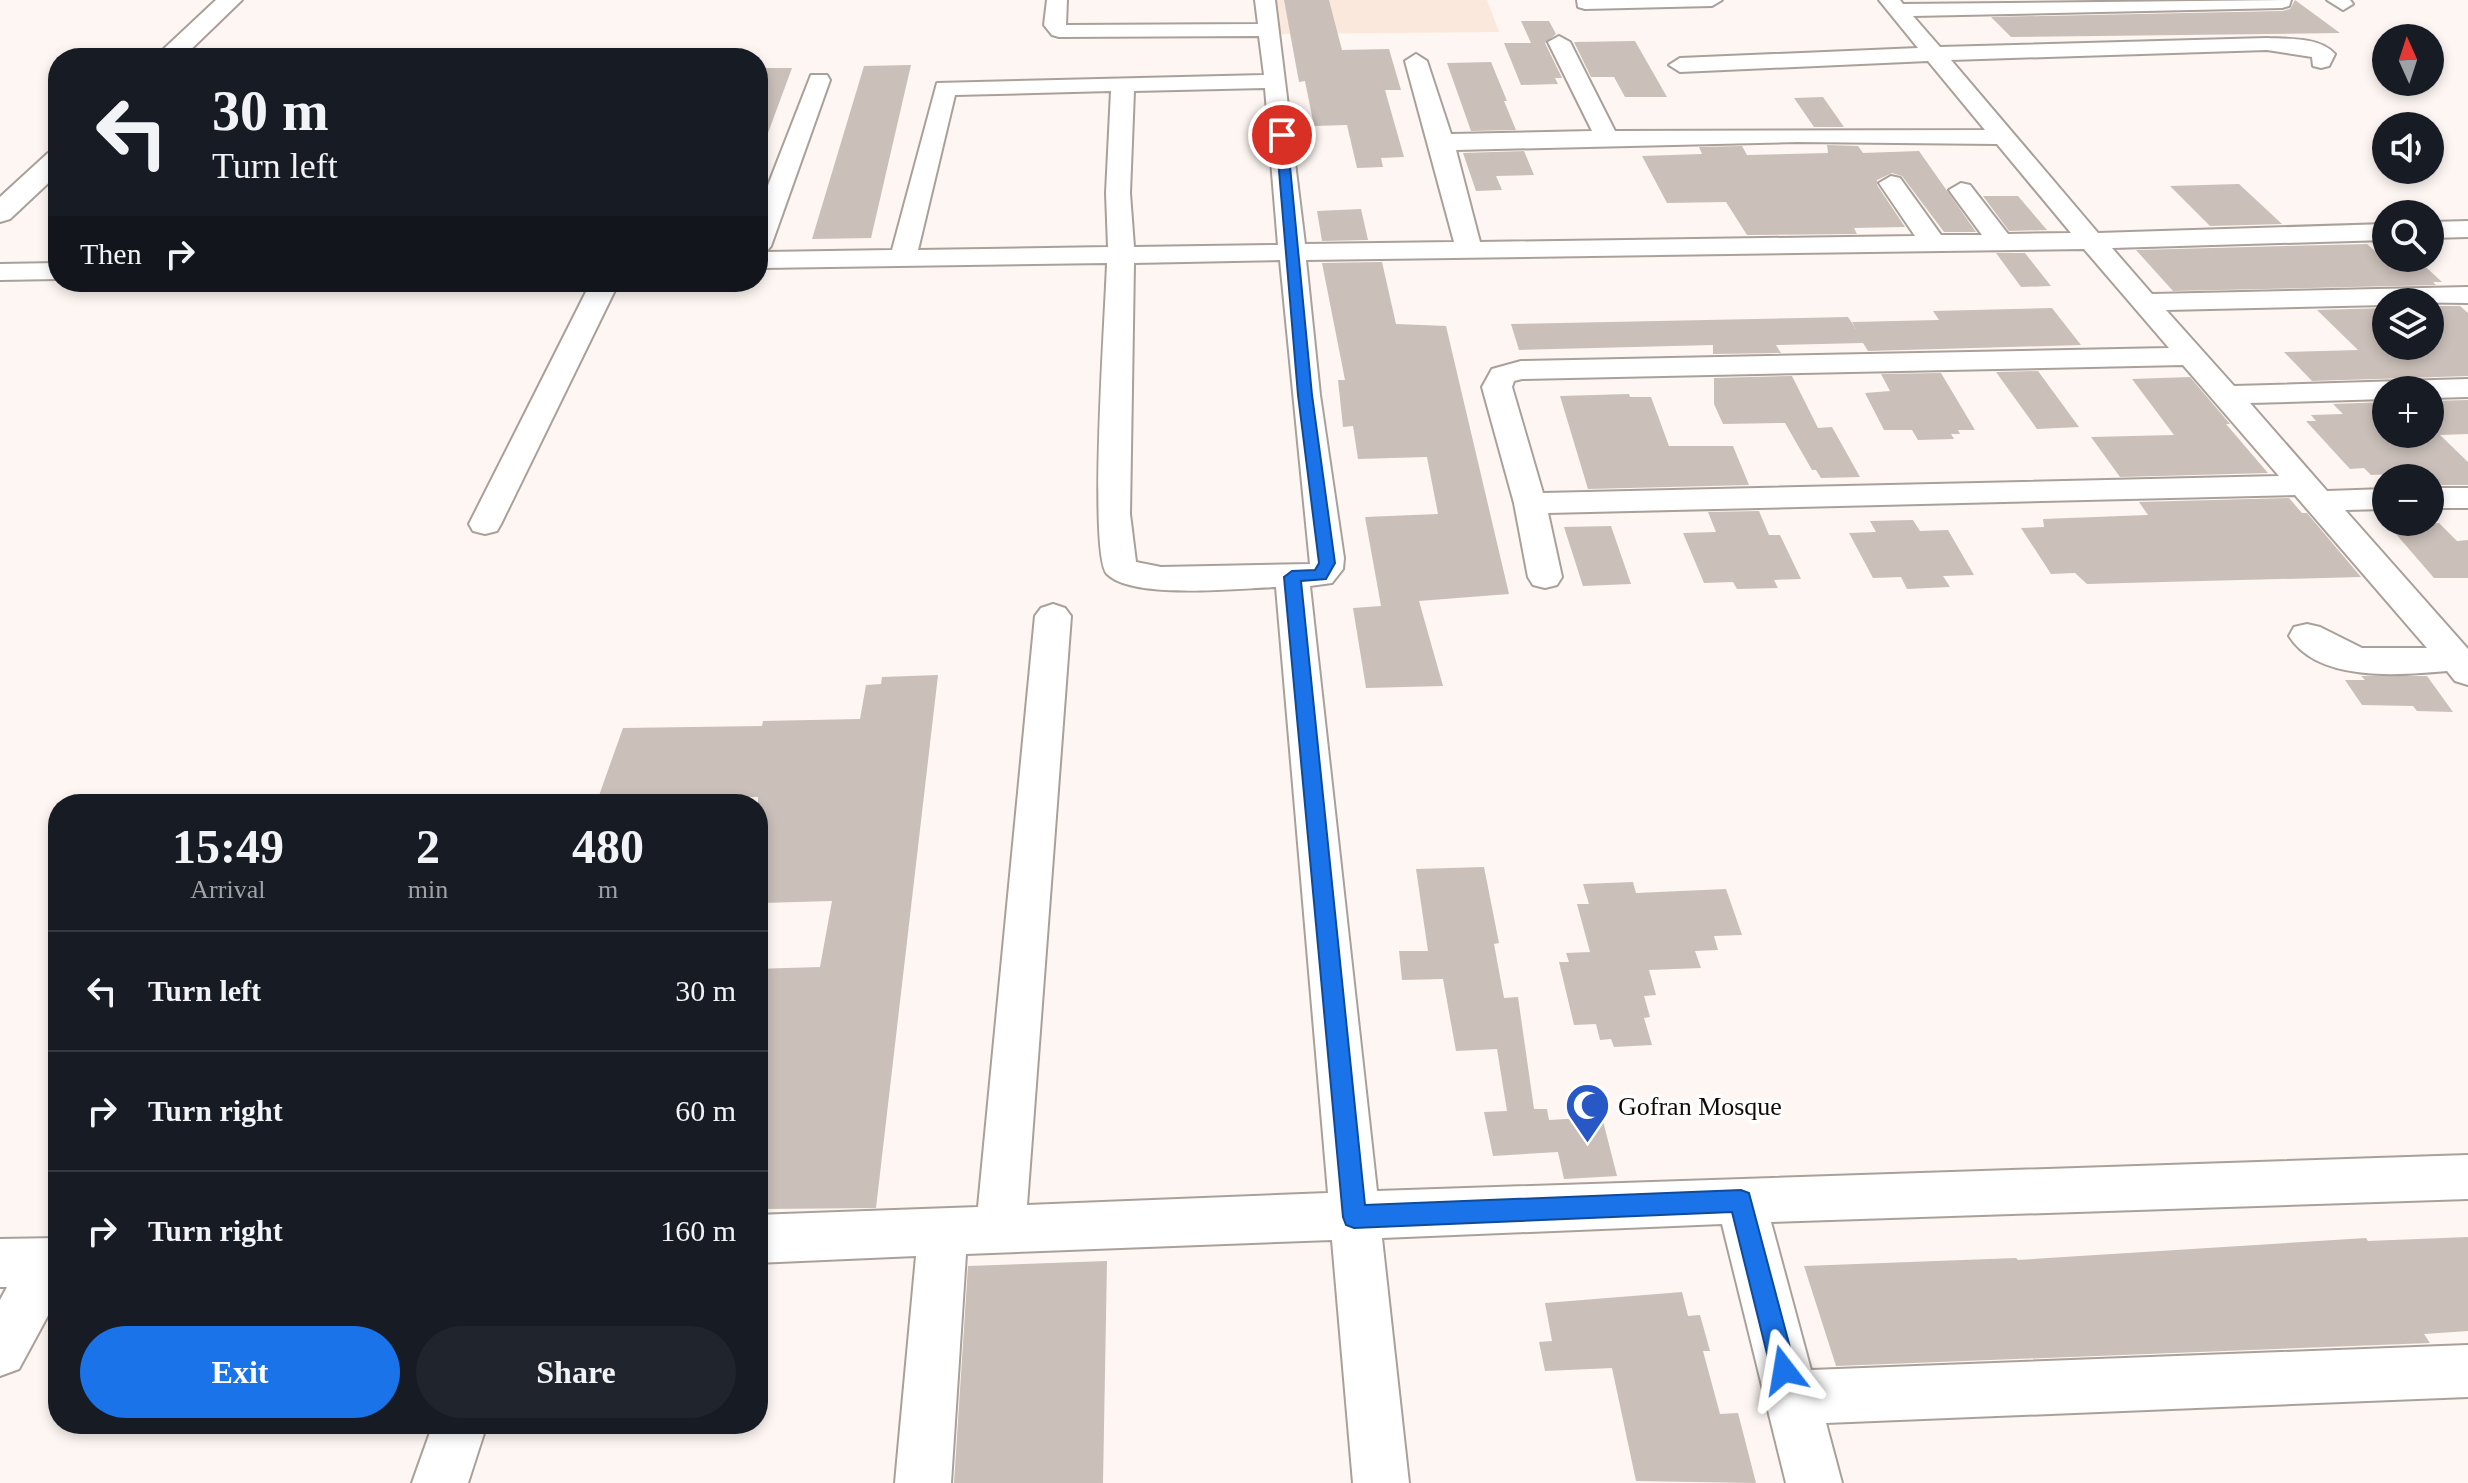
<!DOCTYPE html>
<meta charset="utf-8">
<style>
:root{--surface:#171b24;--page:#20242c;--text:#f1f3f6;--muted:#9ea1a6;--line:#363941;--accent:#1a73e8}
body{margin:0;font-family:Georgia,serif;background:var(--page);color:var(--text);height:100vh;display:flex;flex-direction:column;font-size:30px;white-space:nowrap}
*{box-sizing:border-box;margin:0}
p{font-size:26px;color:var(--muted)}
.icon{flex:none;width:44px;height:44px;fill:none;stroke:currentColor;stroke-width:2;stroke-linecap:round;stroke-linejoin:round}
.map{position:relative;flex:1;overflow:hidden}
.details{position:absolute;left:48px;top:794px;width:720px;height:640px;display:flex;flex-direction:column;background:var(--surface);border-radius:32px;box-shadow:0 4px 12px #0003}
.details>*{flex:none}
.hud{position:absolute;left:48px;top:48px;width:720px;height:244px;border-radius:32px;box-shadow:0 4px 12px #0003;background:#171b24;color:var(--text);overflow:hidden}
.needle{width:52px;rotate:357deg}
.buttons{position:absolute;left:2372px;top:24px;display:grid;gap:16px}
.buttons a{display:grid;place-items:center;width:72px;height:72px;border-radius:50%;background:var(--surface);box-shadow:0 4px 12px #0003;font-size:40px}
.pin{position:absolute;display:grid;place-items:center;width:68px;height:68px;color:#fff;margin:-34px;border:4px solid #fff;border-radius:50%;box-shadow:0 2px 8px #0007}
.me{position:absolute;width:88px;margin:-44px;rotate:346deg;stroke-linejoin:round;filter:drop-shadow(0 0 6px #0008)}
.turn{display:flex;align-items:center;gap:28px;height:168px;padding:0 32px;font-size:36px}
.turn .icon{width:104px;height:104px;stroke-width:2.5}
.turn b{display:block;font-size:56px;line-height:68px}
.then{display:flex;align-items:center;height:76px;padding:0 32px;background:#0003;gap:16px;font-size:30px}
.eta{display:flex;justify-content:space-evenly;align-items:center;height:136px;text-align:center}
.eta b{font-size:48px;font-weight:600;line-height:56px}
.action{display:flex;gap:16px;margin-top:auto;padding:16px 32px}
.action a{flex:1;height:92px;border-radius:48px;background:var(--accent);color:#fff;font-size:32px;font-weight:600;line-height:92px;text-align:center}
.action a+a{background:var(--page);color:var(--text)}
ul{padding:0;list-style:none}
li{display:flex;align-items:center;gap:24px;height:120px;padding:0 32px;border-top:2px solid var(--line)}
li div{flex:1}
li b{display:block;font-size:30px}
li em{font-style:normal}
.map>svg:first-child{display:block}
.built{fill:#fbe8dd}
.building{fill:#cabfb9}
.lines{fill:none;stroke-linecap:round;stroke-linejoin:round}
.minor-casing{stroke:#aaa09a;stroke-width:4}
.major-casing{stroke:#aaa09a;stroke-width:4}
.minor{fill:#fff;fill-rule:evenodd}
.major{fill:#fff;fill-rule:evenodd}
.route{fill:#1a73e8;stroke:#114b97;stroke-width:2}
.labels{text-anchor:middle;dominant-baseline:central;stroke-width:7;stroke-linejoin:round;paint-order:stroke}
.near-poi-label{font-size:26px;fill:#0f0b09;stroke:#fff;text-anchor:start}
</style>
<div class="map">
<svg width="2468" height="1483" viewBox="0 0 2468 1483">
<rect width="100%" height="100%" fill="#fdf6f2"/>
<path class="built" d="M 1276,0 L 1487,0 L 1499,32 L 1280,34 Z"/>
<path class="building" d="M 1284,0 L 1329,0 L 1342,50 L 1389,49 L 1401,90 L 1385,90 L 1404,157 L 1381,158 L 1383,167 L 1357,168 L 1347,125 L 1314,126 L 1305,81 L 1299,82 Z
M 2295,0 L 2340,33 L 2011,37 L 1991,17 L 2282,11 L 2290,9 Z
M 1521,21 L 1549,21 L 1556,34 L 1545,43 L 1562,78 L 1555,78 L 1558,84 L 1521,85 L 1504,43 L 1531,43 Z
M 1635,41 L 1667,97 L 1625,97 L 1614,77 L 1591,77 L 1574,42 Z
M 1491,62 L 1507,101 L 1504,101 L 1516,130 L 1471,131 L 1447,63 Z
M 911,65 L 871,238 L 812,239 L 864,66 Z
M 758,68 L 792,68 L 761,152 L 758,152 Z
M 1823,97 L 1844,127 L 1814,127 L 1794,98 Z
M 1827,145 L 1858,146 L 1863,153 L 1919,151 L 1976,232 L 1944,232 L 1902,176 L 1892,173 L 1877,180 L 1877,185 L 1905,227 L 1854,228 L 1857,234 L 1747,235 L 1726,202 L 1667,203 L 1642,156 L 1702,154 L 1699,147 L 1742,146 L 1747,155 L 1828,153 Z
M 1524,151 L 1534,175 L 1496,176 L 1502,190 L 1476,191 L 1463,153 Z
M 2239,184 L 2282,224 L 2210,226 L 2170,186 Z
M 1983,196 L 2018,196 L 2047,230 L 2009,231 Z
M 1361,209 L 1368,240 L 1322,241 L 1317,211 Z
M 2367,244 L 2375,251 L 2386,251 L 2386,258 L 2416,258 L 2442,282 L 2433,282 L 2436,285 L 2173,291 L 2136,250 Z
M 1996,253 L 2025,253 L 2051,286 L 2021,287 Z
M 1382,262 L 1396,324 L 1446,326 L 1509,594 L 1419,601 L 1443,686 L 1366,688 L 1353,608 L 1381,606 L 1365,517 L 1438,514 L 1427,457 L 1358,459 L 1353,426 L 1343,427 L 1338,380 L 1345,380 L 1322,263 Z
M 2430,306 L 2460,306 L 2468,313 L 2468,376 L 2312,381 L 2284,352 L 2358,350 L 2317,310 L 2386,308 L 2386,346 L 2430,346 Z
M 2052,308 L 2081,345 L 1868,351 L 1863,343 L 1776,345 L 1781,353 L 1713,354 L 1713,345 L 1519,350 L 1511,324 L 1848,317 L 1856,329 L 1852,322 L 1939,320 L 1933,311 Z
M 2038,371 L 2079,427 L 2037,429 L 1996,372 Z
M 1941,373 L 1975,430 L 1958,430 L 1960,434 L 1951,434 L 1954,439 L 1918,440 L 1912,430 L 1884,430 L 1865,393 L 1890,391 L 1881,374 Z
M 1792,376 L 1818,428 L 1832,427 L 1860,477 L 1821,478 L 1816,470 L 1812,470 L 1785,423 L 1723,424 L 1714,404 L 1714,378 Z
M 2190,377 L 2230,424 L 2226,424 L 2268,473 L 2120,477 L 2091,437 L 2174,435 L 2132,379 Z
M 1629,394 L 1630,397 L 1651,397 L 1669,446 L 1733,446 L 1749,485 L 1588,489 L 1560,396 Z
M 2468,400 L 2468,434 L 2440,435 L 2468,462 L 2468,485 L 2430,485 L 2430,478 L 2416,478 L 2412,473 L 2371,475 L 2364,468 L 2350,469 L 2306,421 L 2316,421 L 2311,415 L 2343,414 L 2333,404 L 2386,402 L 2386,434 L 2430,434 L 2430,401 Z
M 2289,498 L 2302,513 L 2307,513 L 2361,577 L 2087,584 L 2075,573 L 2051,574 L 2021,528 L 2044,527 L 2043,519 L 2148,515 L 2139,502 Z
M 1759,511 L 1769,535 L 1780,535 L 1801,579 L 1774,580 L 1778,588 L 1737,589 L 1733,582 L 1704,583 L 1683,533 L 1716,532 L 1708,512 Z
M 1913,520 L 1920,531 L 1948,530 L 1974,575 L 1943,576 L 1950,587 L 1907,589 L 1901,577 L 1873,578 L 1849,533 L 1876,532 L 1870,521 Z
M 2439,523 L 2457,541 L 2468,540 L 2468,578 L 2434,578 L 2389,526 Z
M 1611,526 L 1631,584 L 1583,586 L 1564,527 Z
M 938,675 L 876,1208 L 758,1209 L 758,969 L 820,967 L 832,901 L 758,903 L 758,797 L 698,798 L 696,804 L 596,804 L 623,728 L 762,726 L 763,721 L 860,719 L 866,685 L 881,684 L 882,677 Z
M 2361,676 L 2427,676 L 2453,712 L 2417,711 L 2413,706 L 2362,705 L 2345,680 L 2365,680 Z
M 1484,867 L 1499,943 L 1494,944 L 1504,998 L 1518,997 L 1534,1109 L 1547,1109 L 1549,1120 L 1602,1117 L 1617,1176 L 1564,1179 L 1558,1152 L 1493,1156 L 1484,1112 L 1507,1111 L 1497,1049 L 1456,1051 L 1443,979 L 1402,980 L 1399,951 L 1428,951 L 1416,869 Z
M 1633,882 L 1636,893 L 1726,889 L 1742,935 L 1714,936 L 1718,950 L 1695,951 L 1701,968 L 1649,970 L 1656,995 L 1644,996 L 1650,1017 L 1644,1018 L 1652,1045 L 1614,1047 L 1611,1039 L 1600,1040 L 1596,1024 L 1574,1025 L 1559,962 L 1569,962 L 1566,953 L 1590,952 L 1577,904 L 1589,904 L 1583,884 Z
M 2468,1237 L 2468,1331 L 2424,1334 L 2430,1343 L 1836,1366 L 1804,1266 L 2016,1258 L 2018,1260 L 2366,1238 L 2368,1241 Z
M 1107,1261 L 1103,1483 L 954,1483 L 968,1266 Z
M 1682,1292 L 1688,1316 L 1700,1315 L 1710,1351 L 1703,1351 L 1720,1414 L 1738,1413 L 1756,1483 L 1636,1481 L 1612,1368 L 1545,1371 L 1539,1342 L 1552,1341 L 1545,1303 Z"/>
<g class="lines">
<defs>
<path id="minor" d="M 1047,0 L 1067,0 L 1066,25 L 1258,24 L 1255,0 L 1275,0 L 1305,244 L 1454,242 L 1405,61 L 1416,54 L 1427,61 L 1451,134 L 1592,131 L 1548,42 L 1559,36 L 1570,42 L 1615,131 L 1985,130 L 1928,61 L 1680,72 L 1669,65 L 1680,58 L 1918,48 L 1879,0 L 1900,0 L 1903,4 L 2291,0 L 2289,6 L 2282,8 L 1913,16 L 1940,47 L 2267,38 C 2288,39 2320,37 2335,54 L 2329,66 L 2321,68 L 2313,66 L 2312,57 L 2267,50 L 1951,60 L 2098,233 L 2386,224 L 2386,240 L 2112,248 L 2152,294 L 2468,287 L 2468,303 L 2386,302 L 2386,305 L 2166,310 L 2234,386 L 2468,379 L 2468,397 L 2430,398 L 2430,390 L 2386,390 L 2386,399 L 2250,403 L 2327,491 L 2386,489 L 2386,509 L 2345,510 L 2468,649 L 2468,685 L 2455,681 L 2447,671 C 2401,675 2318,683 2289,636 L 2294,627 L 2307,624 L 2320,627 L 2362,648 L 2427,648 L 2295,495 L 1548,513 L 1562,577 L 1557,585 L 1545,588 L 1533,585 L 1528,577 L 1514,503 L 1482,387 L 1492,369 L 1521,361 L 2169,348 L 2084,249 L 1306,260 L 1320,395 L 1344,558 L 1343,569 L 1332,583 L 1310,586 L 1377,1191 L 2468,1155 L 2468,1199 L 1771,1222 L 1811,1370 L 2468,1345 L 2468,1397 L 1826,1423 L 1842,1483 L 1786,1483 L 1722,1224 L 1382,1238 L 1409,1483 L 1353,1483 L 1332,1240 L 966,1254 L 951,1483 L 895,1483 L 916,1256 L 758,1263 L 758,1215 L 978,1207 L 1035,616 L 1041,608 L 1053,604 L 1065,608 L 1071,616 L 1027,1205 L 1328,1193 L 1276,587 C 1239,588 1133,600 1107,574 C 1088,555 1106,305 1107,263 L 758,268 L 758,211 L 811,75 L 827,75 L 830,80 L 771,246 L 766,252 L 892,250 L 937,83 L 1264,75 L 1259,36 L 1059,37 L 1052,35 L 1044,25 ZM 1265,88 L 1278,245 L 1134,247 L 1130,193 L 1134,91 ZM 1111,91 L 1106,193 L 1108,247 L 918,250 L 955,95 ZM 1797,142 L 1997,144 L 2071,233 L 2008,234 L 1970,185 L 1961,183 L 1949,190 L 1982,235 L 1941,235 L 1900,178 L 1891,176 L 1879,183 L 1915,236 L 1480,242 L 1456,150 ZM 1280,260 L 1310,564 L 1161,567 L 1136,562 L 1130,514 L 1134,263 ZM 2183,365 L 2279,476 L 1543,493 L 1512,387 L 1514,381 L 1522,379 Z
M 1577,0 L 1722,0 L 1712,6 L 1585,9 L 1578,7 Z
M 2327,0 L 2350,0 L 2353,4 L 2343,10 Z
M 2468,221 L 2468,237 L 2430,238 L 2430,222 Z
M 58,263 L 58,279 L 0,280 L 0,264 Z
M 591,282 L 619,282 L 501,524 L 497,531 L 485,534 L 473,531 L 469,524 Z
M 2430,488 L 2468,488 L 2468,508 L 2430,508 Z
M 58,1238 L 58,1297 L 19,1369 L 0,1376 L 0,1300 L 7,1287 L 0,1287 L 0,1239 Z
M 433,1424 L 487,1424 L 468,1483 L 412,1483 Z"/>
<path id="major" d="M 216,0 L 242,0 L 182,58 L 154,58 Z
M 58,151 L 58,174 L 10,219 L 0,222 L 0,197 L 48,153 Z"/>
</defs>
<use href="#minor" class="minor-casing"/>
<use href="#major" class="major-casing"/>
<use href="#minor" class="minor"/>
<use href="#major" class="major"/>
</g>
<path class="route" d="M 1282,132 L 1287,135 L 1312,395 L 1335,563 L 1326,579 L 1301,581 L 1365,1205 L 1741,1190 L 1749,1193 L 1796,1370 L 1793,1379 L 1784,1382 L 1775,1379 L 1771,1370 L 1732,1212 L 1354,1228 L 1346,1225 L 1343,1217 L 1284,577 L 1292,571 L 1315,570 L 1319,563 L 1298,395 L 1276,135 Z"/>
<defs>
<symbol id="mosque-pin" viewBox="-11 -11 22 30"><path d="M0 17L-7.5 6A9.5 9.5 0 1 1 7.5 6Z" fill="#2758c6" stroke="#fff"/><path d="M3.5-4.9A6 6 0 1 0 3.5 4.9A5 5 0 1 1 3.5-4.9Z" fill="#fff"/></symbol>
</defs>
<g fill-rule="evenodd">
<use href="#mosque-pin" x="1562" y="1080" width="51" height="69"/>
</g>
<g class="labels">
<g class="near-poi-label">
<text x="1618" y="1106">Gofran Mosque</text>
</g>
</g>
</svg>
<div class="buttons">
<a><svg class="needle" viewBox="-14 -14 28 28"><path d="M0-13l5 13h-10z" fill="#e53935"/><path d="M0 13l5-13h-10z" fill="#9ea1a6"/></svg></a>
<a><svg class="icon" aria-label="sound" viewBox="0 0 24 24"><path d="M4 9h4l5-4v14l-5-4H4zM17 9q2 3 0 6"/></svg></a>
<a><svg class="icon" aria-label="search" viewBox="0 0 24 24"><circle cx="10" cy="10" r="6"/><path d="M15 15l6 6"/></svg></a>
<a><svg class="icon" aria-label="layers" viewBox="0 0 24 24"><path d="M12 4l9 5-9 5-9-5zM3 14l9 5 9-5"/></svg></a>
<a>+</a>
<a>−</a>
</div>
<div class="pin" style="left:1282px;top:135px;background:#d93025"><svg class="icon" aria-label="arrive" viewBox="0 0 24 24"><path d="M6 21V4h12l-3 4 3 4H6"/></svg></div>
<svg class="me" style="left:1784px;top:1370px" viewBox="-20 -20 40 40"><path d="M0-17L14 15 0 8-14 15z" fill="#1a73e8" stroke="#fff" stroke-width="4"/></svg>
<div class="hud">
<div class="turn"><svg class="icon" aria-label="left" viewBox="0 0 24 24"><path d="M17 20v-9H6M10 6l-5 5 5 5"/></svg><div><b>30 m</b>Turn left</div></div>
<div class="then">Then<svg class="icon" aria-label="right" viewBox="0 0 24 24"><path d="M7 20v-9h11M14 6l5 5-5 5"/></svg></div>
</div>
<section class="details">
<div class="eta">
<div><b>15:49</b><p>Arrival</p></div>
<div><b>2</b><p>min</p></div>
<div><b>480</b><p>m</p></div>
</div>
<ul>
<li><svg class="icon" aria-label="left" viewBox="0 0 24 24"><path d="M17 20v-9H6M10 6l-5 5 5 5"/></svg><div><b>Turn left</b></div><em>30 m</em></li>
<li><svg class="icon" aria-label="right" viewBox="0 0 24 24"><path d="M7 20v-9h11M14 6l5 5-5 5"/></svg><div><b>Turn right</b></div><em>60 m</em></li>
<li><svg class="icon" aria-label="right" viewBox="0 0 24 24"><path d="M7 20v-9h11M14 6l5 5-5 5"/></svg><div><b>Turn right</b></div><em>160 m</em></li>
</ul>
<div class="action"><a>Exit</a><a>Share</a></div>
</section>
</div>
